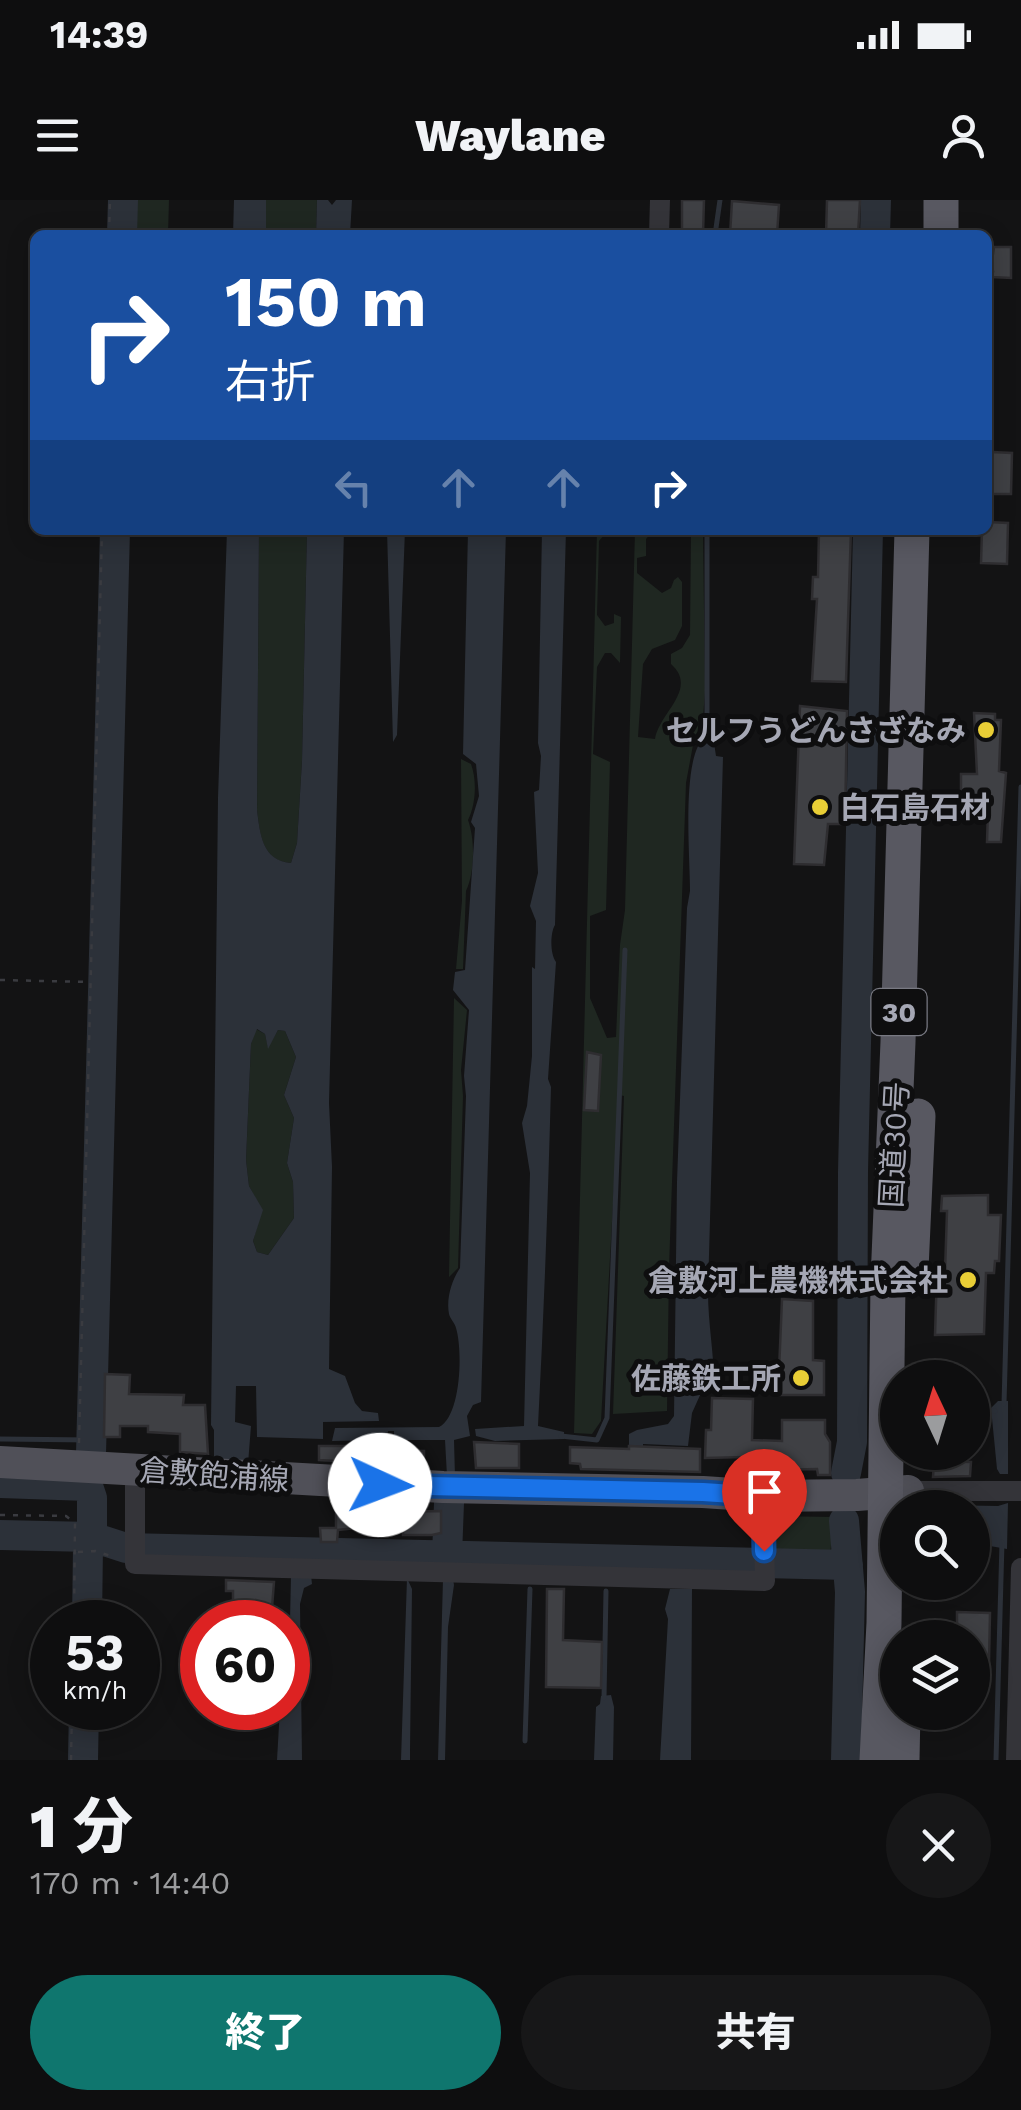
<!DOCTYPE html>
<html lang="ja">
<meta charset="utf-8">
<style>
:root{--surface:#0e0e0f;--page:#171718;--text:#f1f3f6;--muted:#9b9c9e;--line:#2e2e2f;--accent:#0f766e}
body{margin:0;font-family:"Work Sans","Noto Sans JP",sans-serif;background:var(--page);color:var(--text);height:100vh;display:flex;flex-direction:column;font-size:38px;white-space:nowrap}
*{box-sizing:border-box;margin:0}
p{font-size:32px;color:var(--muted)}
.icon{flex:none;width:55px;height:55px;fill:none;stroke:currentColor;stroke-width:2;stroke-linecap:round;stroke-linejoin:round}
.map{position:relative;height:1560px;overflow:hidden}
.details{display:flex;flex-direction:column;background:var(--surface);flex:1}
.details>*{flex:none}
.guide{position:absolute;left:30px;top:30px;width:962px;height:305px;border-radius:15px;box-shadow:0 5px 25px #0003,0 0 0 2px var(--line);background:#1a4fa0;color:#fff;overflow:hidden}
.needle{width:65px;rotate:356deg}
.buttons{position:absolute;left:880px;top:1160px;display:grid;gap:20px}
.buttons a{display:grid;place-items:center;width:110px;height:110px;border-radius:50%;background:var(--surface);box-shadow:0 5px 25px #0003,0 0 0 2px var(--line);font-size:50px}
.speed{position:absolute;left:30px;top:1400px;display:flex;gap:20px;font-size:50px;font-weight:700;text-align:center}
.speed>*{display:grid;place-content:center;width:130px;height:130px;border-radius:50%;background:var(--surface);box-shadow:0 5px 25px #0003,0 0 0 2px var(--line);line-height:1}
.speed small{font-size:25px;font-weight:400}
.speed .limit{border:15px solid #d22;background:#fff;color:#111}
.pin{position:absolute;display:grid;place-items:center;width:85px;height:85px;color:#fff;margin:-102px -42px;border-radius:50% 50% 50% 0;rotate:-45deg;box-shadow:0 0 10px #0007}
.pin .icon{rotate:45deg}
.me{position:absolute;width:110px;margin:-55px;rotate:92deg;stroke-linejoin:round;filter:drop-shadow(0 0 8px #0008)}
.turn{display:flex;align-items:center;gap:35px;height:210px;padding:0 30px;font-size:45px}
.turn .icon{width:130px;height:130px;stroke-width:2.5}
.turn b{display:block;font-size:70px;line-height:85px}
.lanes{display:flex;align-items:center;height:95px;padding:0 30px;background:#0003;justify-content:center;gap:50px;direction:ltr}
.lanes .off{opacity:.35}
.round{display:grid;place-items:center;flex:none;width:105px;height:105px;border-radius:52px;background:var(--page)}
.head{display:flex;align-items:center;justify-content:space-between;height:170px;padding:0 30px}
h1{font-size:60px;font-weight:800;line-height:75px}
.primary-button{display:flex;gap:20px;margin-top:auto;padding:20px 30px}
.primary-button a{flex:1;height:115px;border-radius:60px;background:var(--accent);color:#fff;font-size:40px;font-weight:800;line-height:115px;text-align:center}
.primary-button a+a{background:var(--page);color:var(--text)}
.status{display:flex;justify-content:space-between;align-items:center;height:70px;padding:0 50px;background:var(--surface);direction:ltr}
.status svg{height:28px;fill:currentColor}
header{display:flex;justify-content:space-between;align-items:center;height:130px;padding:0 30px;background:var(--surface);font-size:45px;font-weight:800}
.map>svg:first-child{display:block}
.green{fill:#1f2721}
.water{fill:#2c3139;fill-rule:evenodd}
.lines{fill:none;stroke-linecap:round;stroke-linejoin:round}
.stream{stroke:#2c3139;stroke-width:5}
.river{stroke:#2c3139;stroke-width:30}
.building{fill:#3f4044;stroke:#2e2d30;stroke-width:2.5}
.path{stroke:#3a3b40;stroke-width:2.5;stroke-dasharray:5 8;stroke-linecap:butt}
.minor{stroke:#343439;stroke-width:20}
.primary{stroke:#505058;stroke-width:32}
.trunk{stroke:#585861;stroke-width:35}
.route-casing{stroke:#114b97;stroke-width:25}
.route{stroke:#1a73e8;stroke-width:18}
.poi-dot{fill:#e9ce36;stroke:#0e0e0f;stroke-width:4}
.labels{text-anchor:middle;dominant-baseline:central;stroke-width:10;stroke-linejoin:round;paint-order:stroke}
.shield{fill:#0e0e0f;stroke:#787982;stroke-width:2.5}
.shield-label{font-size:28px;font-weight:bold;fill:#a5a7b4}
.poi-label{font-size:30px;font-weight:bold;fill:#a5a7b4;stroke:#0e0e0f;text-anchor:end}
.street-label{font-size:30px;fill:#a5a7b4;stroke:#0e0e0f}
</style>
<div class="status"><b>14:39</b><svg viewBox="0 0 49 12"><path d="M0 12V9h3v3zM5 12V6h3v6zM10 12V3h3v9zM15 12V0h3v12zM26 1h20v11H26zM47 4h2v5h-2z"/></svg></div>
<header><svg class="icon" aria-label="menu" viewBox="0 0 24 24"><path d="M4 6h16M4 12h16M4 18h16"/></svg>Waylane<svg class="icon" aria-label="person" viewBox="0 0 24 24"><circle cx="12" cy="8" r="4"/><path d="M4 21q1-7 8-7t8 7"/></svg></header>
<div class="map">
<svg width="1021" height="1560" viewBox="0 0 1021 1560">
<rect width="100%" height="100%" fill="#131314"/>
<path class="green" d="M 129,0 L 169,0 L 168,35 L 128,35 Z
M 266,0 L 317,0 L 316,35 L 266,35 Z
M 259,330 L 307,330 L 302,561 L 297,643 L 291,663 C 262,661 260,634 257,610 Z
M 597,330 L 624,330 L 605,334 L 599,341 L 597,415 L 605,426 L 614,423 L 614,414 L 621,417 L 620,463 L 611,453 L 605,453 L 597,467 L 593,554 L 610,562 L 606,710 L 590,716 L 590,798 L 607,838 L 616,837 L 620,745 L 625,710 L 635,330 L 653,331 L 646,339 L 646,356 L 637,358 L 637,373 L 662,393 L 671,388 L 674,380 L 678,377 L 682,382 L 682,426 L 675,440 L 652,449 L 643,464 L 638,537 L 655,539 C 659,513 699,489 671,464 L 671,454 L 682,448 L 690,435 L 691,330 L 703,330 L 705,491 L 702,532 L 693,545 L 686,583 L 669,1068 L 667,1211 L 613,1214 L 624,896 L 619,895 L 601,1221 L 592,1234 L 574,1233 Z
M 461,559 L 471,564 C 477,580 476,604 468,620 C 475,639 475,672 466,691 L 463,769 L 456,769 L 462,701 Z
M 454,798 L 467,810 L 461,870 L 463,896 L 458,1068 L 449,1077 Z
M 256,829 L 265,834 L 268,847 L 278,830 L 285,831 L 296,857 L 284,895 L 294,918 L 287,963 L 293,982 L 294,1018 L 268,1055 L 257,1052 L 253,1041 L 262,1010 L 249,986 L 246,960 L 251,844 Z
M 771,1316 L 833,1317 L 830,1358 L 771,1356 Z"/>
<path class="water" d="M 234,0 L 266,0 L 266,35 L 233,35 Z
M 317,0 L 328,0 L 332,5 L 336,0 L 352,0 L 350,35 L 316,35 Z
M 227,330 L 259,330 L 257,610 C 260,633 262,661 291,663 L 297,643 L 302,561 L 307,330 L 344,330 L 329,903 L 332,967 L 329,1169 L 345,1176 L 355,1203 L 362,1211 L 378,1213 L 379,1221 L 323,1222 L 323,1239 L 257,1237 L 256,1186 L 236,1186 L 235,1222 L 251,1226 L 248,1264 L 214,1261 L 214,1230 L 211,1225 L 218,598 ZM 257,829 L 265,834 L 268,849 L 278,830 L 285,831 L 296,857 L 284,895 L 294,918 L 287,963 L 293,982 L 294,1018 L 268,1055 L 257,1052 L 253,1041 L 263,1010 L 249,986 L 246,960 L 251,844 Z
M 387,330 L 405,330 L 397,535 L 393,542 Z
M 468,330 L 506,330 L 481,1202 L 473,1205 L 467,1216 L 470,1236 L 454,1240 L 455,1277 L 447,1276 L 445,1240 L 399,1240 L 394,1237 L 394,1231 L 388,1231 L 387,1240 L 332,1241 L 335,1228 L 439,1227 C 461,1216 463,1151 456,1128 C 455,1123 450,1119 449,1114 C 446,1098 452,1080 460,1068 L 466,896 L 464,876 L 469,810 L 453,790 L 455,772 L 465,770 L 475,628 L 471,622 L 479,596 L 476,564 L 463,554 Z
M 542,330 L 566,330 L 555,725 C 550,733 550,754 556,762 L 548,879 L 551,887 C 548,999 544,1113 538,1226 L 564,1232 L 564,1239 L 495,1241 L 476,1236 L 475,1229 L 524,1226 L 530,973 L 522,923 L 527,906 L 532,856 L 532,767 L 535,769 L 536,721 L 530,706 L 538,673 L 534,592 L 539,590 L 541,556 L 538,543 Z
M 701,541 L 714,543 L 716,556 L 723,557 L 708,1091 C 708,1127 715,1157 714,1192 L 701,1193 L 692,1213 L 688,1246 L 643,1244 L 643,1247 L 629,1245 L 629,1234 L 637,1230 L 668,1224 L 674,1216 L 677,982 L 687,708 L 690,691 C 690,656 682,568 701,541 Z
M 998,1201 L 1008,1201 L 1008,1274 L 1000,1274 L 997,1269 L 991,1208 Z
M 1008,1303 L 1007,1349 L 973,1343 L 972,1308 L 941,1307 L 941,1305 L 998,1306 Z
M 311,1375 L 312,1384 L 304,1388 L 300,1404 L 302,1560 L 277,1560 L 280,1508 L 288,1508 L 291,1376 Z
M 407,1378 L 412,1389 L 410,1551 L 410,1560 L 401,1560 Z
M 443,1379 L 453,1379 L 454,1385 L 448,1427 L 445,1560 L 438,1560 Z
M 670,1389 L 692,1389 L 691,1560 L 660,1560 L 668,1419 L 665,1409 Z
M 611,1495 L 614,1507 L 613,1560 L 594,1560 L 596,1507 L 600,1504 L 601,1496 Z"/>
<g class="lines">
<path class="stream" d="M 715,35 L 720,0
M 707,547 L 707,330
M 853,1204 L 862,1205
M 1004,1204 L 1021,587
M 972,1211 L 995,1211
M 561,1236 L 597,1240 L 607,1218 L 625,750
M 0,1239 L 91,1240
M 531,1358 L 531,1363
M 409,1360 L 409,1355
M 449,1361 L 449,1356
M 606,1366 L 607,1360
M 682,1368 L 682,1362
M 604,1498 L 606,1391
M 525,1541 L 530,1389
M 996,1560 L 1002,1342"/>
<path class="river" d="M 122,35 L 123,0
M 875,35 L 876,0
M 91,1254 L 115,330
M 846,1273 L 852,1242 L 853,972 L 868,330
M 0,1283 L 88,1286 L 92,1298 L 92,1337 L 126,1348 L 848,1365
M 844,1321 L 850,1392 L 846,1560
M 0,1335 L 92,1337 L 88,1346 L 87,1422
M 447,1356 L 449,1303
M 83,1560 L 84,1508"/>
</g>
<path class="building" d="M 682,0 L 704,0 L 703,35 L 682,35 Z
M 827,0 L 860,0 L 858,35 L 826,35 Z
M 732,1 L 779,5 L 777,35 L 730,35 Z
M 994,47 L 1011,47 L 1011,78 L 992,77 L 993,72 L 988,72 L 988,54 L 993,54 Z
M 992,252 L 1012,253 L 1011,294 L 991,294 Z
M 988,322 L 1008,323 L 1007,364 L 981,363 L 982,330 L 988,330 Z
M 819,330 L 851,330 L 846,482 L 812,481 L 817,399 L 812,399 L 813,377 L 818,377 Z
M 800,506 L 847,511 L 845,624 L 828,624 L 824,665 L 794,664 Z
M 974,513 L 995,514 L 995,520 L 1001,520 L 999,571 L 1006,573 L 1001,642 L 987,642 L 988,611 L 965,611 L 966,603 L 961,603 L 961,574 L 977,574 Z
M 587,852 L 601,855 L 598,911 L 584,910 Z
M 988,995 L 988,1015 L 1001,1015 L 999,1061 L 995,1061 L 994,1073 L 986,1073 L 984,1134 L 935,1135 L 937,1071 L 945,1072 L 947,1011 L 941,1011 L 942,996 Z
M 782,1099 L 813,1101 L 813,1160 L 824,1161 L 824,1195 L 778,1195 Z
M 105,1174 L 130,1175 L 129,1194 L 184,1195 L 183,1205 L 205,1205 L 208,1254 L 180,1252 L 180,1234 L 148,1232 L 148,1226 L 120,1226 L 120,1237 L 104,1237 Z
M 712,1198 L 753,1199 L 752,1240 L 782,1241 L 782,1220 L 825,1220 L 825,1234 L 830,1242 L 830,1275 L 818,1275 L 817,1269 L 775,1270 L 775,1264 L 745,1264 L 745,1257 L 705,1258 L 706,1230 L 711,1230 Z
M 474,1242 L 519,1244 L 519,1268 L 476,1268 Z
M 364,1244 L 386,1245 L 386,1250 L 424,1251 L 424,1266 L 319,1260 L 319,1246 L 364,1246 Z
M 629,1246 L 700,1249 L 700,1272 L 581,1269 L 580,1264 L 570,1263 L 570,1247 L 629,1249 Z
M 934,1261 L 971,1262 L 970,1276 L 933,1277 Z
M 441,1311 L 441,1333 L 432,1335 L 403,1335 L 403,1325 L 389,1325 L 389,1312 Z
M 375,1313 L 376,1326 L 338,1330 L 337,1342 L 321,1342 L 320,1328 L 336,1328 L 336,1314 Z
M 226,1380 L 274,1382 L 272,1408 L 233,1404 L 233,1391 L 226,1391 Z
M 547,1389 L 564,1389 L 563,1440 L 602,1442 L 601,1488 L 546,1487 Z
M 957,1412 L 990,1413 L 989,1463 L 972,1463 L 972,1438 L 957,1438 Z"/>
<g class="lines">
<path class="path" d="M 109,35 L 110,0
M 0,780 L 89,782
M 79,1243 L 102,330
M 0,1315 L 66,1316 L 75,1323 L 74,1422
M 78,1352 L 95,1351 L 114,1357
M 71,1560 L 72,1508"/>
<path class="minor" d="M 659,35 L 660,0
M 135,1270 L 135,1364 L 765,1381 L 763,1296
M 908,1291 L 1021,1291
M 1016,1560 L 1021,1368"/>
<path class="primary" d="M 0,1262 L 443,1287 L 703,1292 L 763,1296 L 857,1295 L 908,1291"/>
<path class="trunk" d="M 941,35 L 941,0
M 911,1069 L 918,916
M 877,1560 L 884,1423 L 888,1081 L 898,842 L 912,330
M 902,1560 L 903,1512"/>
</g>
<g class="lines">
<defs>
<path id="route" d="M 380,1285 L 703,1292 L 763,1296 L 764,1351"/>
</defs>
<use href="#route" class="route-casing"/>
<use href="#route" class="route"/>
</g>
<g class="poi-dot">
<circle cx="986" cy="530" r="10"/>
<circle cx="820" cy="607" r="10"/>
<circle cx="968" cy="1080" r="10"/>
<circle cx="801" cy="1178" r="10"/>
</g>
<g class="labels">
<rect class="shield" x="871.5" y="789" width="55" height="46" rx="8"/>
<g class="shield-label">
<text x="899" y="812">30</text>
</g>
<g class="poi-label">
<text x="966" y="530">セルフうどんさざなみ</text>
<text x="840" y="607" text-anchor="start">白石島石材</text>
<text x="948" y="1080">倉敷河上農機株式会社</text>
<text x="781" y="1178">佐藤鉄工所</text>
</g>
<g class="street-label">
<text transform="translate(894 945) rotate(-87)">国道30号</text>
<text transform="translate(214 1275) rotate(4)">倉敷飽浦線</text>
</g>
</g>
</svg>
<div class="buttons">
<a><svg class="needle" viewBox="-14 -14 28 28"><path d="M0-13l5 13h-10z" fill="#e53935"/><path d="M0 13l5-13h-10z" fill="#9b9c9e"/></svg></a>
<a><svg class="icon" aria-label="search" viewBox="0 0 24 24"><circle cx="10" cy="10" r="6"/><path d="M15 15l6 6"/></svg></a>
<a><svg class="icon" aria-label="layers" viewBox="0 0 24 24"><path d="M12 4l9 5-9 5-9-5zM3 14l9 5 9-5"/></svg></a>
</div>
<div class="speed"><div>53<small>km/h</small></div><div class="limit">60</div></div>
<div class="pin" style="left:764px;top:1351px;background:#d93025"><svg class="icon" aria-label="arrive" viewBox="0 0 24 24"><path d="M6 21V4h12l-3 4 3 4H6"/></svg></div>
<svg class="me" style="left:380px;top:1285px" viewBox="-20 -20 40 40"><circle r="19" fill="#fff"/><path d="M0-13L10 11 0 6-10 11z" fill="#1a73e8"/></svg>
<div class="guide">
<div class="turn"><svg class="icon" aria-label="right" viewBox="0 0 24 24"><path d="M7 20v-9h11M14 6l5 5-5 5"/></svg><div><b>150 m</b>右折</div></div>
<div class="lanes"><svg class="icon off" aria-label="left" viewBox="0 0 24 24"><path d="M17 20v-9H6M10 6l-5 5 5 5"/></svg><svg class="icon off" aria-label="ahead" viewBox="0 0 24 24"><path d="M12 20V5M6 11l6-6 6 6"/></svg><svg class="icon off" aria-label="ahead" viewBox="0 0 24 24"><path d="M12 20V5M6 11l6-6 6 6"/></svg><svg class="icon" aria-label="right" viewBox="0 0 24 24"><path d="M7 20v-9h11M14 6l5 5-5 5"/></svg></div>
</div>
</div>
<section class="details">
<div class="head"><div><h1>1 分</h1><p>170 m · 14:40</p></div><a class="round"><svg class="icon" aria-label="close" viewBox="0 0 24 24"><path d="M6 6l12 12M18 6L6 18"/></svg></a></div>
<div class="primary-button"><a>終了</a><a>共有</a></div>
</section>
